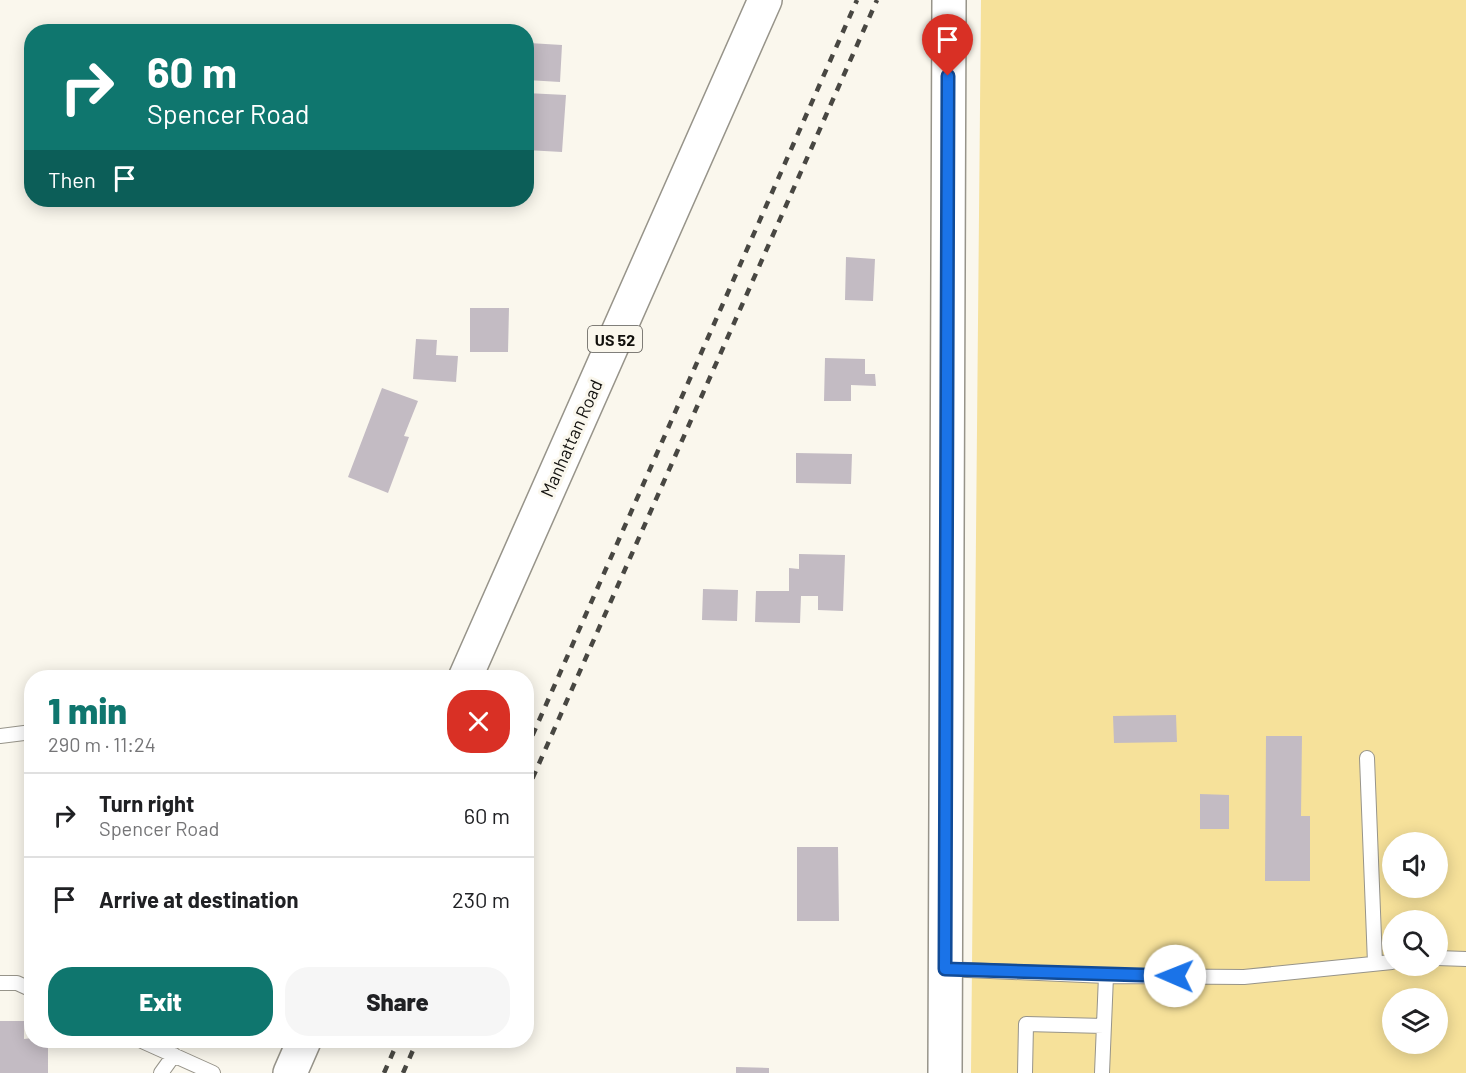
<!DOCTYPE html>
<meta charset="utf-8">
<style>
:root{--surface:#fff;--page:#f6f6f6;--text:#202124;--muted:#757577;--line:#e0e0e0;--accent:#0f766e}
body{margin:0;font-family:Barlow,sans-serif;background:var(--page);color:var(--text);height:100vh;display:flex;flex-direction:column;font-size:22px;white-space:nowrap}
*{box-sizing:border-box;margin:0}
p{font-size:20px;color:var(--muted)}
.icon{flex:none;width:33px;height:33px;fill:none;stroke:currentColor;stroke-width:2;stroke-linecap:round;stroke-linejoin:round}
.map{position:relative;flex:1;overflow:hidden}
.details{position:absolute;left:24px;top:670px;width:510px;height:378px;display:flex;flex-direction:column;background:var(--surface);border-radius:24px;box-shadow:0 3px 15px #0003}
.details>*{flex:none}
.banner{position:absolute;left:24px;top:24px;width:510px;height:183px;border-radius:24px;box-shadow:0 3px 15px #0003;background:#0f766e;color:#fff;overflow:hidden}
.tools{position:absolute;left:1382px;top:832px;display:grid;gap:12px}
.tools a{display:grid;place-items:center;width:66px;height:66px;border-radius:50%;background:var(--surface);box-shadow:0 3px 15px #0003;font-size:30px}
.pin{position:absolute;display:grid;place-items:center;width:51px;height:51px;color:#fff;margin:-62px -26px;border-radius:50% 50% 50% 0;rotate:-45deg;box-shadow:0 0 6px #0007}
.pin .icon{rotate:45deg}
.me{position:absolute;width:66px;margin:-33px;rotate:271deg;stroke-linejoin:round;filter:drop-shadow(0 0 4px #0008)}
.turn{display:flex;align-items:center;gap:21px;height:126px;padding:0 24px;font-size:27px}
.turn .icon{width:78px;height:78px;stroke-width:2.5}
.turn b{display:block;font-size:42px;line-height:51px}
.then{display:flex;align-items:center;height:57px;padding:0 24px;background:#0003;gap:12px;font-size:22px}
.round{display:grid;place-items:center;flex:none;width:63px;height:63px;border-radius:24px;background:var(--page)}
.headline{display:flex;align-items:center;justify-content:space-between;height:102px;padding:0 24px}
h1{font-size:36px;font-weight:800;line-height:45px;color:var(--accent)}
.cta{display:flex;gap:12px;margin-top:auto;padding:12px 24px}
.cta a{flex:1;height:69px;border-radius:24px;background:var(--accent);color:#fff;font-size:24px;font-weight:800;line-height:69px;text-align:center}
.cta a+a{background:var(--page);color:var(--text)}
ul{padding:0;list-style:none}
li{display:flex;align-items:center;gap:18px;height:84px;padding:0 24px;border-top:2px solid var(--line)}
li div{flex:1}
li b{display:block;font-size:22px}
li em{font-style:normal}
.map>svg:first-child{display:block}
.green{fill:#f6e19a;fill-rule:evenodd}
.building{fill:#c3bbc3}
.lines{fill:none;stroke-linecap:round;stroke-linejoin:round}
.service-casing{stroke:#97948a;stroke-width:16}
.tertiary-casing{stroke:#97948a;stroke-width:36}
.primary-casing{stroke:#97948a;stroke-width:36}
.service{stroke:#fff;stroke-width:14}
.tertiary{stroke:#fff;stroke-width:33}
.primary{stroke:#fff;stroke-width:33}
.rail{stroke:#484742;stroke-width:4.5;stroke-dasharray:8 8;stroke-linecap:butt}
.route-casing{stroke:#114b97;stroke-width:15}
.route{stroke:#1a73e8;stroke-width:10}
.labels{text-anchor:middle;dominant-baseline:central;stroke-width:6;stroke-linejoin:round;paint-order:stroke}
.shield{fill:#faf7ed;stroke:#575550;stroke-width:1.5}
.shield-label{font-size:16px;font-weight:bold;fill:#11100d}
.street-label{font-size:18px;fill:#11100d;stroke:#faf7ed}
</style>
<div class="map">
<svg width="1466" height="1073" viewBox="0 0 1466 1073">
<rect width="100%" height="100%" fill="#faf7ed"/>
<path class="green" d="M 981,0 L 1466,0 L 1466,1073 L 971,1073 ZM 1392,843 L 1437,843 L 1437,888 L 1392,888 ZM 1392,921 L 1437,921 L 1437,966 L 1392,966 ZM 1392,999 L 1437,999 L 1437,1044 L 1392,1044 Z"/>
<path class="building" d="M 529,43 L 562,45 L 560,82 L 527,80 Z
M 526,93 L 566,95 L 562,152 L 526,150 Z
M 846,257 L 875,259 L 873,301 L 845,300 Z
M 470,308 L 509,308 L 508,352 L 470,352 Z
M 416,339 L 437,340 L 436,355 L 458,356 L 456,382 L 413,379 Z
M 825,358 L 865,359 L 865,374 L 875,374 L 876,386 L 851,385 L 851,401 L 824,401 Z
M 382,388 L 418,401 L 404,436 L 409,437 L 388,493 L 348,477 Z
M 796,453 L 852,454 L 851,484 L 796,483 Z
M 799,554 L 845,555 L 843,611 L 818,610 L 818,596 L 801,596 L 800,623 L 755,622 L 756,591 L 789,591 L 789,568 L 799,569 Z
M 703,589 L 738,590 L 737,621 L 702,620 Z
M 1176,715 L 1177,742 L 1114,743 L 1113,716 Z
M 1266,736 L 1302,736 L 1301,816 L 1310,816 L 1310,881 L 1265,881 Z
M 1200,794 L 1229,795 L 1229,829 L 1200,829 Z
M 797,847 L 838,847 L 839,921 L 797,921 Z
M 0,1021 L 24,1021 L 24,1039 L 32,1038 L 32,1041 L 48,1041 L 48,1073 L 0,1073 Z
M 736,1067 L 769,1068 L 769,1073 L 736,1073 Z"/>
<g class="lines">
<defs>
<path id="service" d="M 0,736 L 32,732
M 1367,758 L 1375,963
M 1437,958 L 1466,959
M 945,969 L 1106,976 L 1244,977 L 1392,962
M 0,983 L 17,983 L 32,990
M 142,1041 L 213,1073
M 161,1073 L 174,1055
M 1025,1073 L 1026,1024 L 1104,1026
M 1102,1073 L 1106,976"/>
<path id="tertiary" d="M 945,1073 L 949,0"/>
<path id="primary" d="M 465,678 L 765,0
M 290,1073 L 304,1041"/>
</defs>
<use href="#service" class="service-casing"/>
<use href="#tertiary" class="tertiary-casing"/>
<use href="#primary" class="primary-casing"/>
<use href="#service" class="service"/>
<use href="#tertiary" class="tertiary"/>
<use href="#primary" class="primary"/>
<path class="rail" d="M 526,750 L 857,0
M 526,793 L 877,0
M 384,1073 L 398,1041
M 403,1073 L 417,1041"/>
</g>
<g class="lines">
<defs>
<path id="route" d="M 948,76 L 945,969 L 1175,976"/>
</defs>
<use href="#route" class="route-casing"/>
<use href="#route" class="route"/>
</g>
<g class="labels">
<rect class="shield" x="588" y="326" width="54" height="26" rx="4.5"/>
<g class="shield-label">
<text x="615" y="339">US 52</text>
</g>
<g class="street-label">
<text transform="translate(571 438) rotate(-66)">Manhattan Road</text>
</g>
</g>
</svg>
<div class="tools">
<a><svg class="icon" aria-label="sound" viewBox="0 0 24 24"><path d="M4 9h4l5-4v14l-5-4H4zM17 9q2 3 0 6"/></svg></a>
<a><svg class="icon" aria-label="search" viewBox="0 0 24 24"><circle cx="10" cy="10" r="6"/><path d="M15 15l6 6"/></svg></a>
<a><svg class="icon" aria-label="layers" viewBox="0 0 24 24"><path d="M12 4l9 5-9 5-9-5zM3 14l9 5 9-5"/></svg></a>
</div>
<div class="pin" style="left:948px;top:76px;background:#d93025"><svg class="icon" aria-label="arrive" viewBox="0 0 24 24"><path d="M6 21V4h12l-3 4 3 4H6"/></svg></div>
<svg class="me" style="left:1175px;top:976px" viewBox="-20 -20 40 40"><circle r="19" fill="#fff"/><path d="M0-13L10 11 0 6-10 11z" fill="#1a73e8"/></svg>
<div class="banner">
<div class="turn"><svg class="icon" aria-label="right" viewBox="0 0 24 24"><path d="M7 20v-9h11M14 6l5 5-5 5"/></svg><div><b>60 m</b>Spencer Road</div></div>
<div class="then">Then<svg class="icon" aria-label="arrive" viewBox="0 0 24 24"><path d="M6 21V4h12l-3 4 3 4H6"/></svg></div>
</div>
<section class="details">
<div class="headline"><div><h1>1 min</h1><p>290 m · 11:24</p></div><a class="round" style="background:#d93025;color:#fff"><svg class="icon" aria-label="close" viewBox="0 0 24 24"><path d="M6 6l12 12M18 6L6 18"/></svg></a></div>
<ul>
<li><svg class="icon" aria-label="right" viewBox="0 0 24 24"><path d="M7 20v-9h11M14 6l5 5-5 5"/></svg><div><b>Turn right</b><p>Spencer Road</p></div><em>60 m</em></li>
<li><svg class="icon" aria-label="arrive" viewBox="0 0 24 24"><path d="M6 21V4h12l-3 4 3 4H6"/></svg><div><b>Arrive at destination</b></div><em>230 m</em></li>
</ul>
<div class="cta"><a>Exit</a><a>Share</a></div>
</section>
</div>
